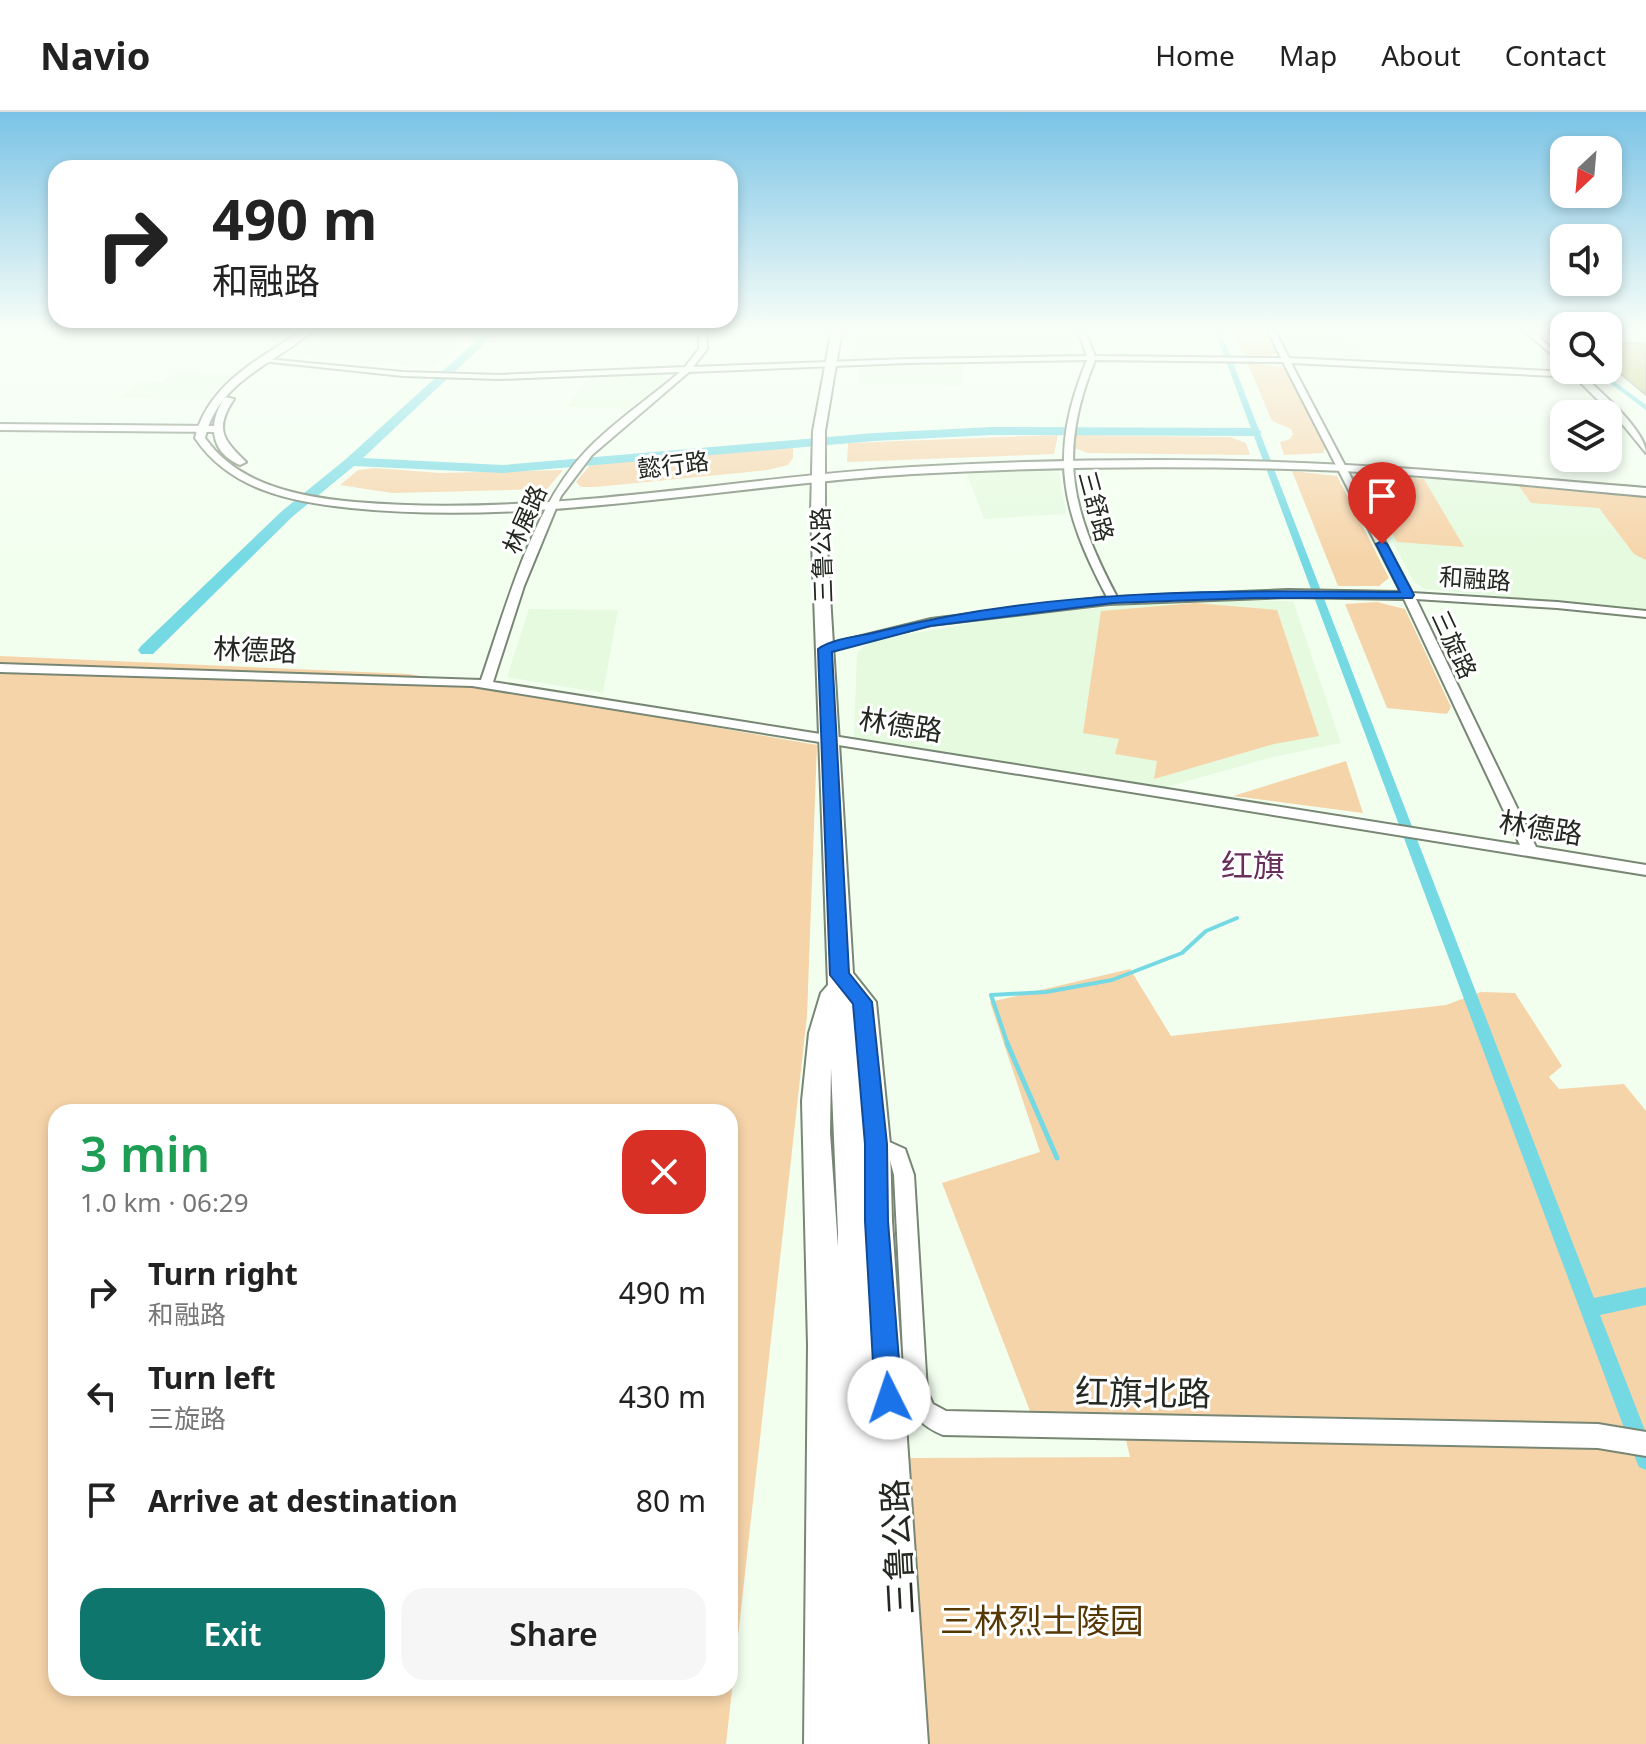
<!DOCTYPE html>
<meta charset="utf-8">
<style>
:root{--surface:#fff;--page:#f6f6f6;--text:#222;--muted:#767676;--line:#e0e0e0;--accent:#0f766e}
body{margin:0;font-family:"Noto Sans","Noto Sans SC",sans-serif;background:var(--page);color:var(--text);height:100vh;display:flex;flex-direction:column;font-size:30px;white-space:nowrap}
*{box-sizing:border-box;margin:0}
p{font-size:26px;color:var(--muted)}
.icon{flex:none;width:44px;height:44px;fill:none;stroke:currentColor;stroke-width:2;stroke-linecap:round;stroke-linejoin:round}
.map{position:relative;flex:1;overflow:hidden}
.panel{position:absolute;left:48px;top:992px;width:690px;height:592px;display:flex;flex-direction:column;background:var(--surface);border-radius:24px;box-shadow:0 4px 12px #0003}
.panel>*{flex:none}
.guide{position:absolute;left:48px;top:48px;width:690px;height:168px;border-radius:24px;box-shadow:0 4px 12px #0003;background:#fff;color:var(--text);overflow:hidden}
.needle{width:52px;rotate:206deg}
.buttons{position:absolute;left:1550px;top:24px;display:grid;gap:16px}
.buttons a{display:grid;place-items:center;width:72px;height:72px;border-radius:16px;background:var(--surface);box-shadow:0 4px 12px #0003;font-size:40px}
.pin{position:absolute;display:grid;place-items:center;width:68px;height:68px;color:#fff;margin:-82px -34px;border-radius:50% 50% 50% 0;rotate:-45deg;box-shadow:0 0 8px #0007}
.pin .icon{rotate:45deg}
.me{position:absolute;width:88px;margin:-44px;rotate:356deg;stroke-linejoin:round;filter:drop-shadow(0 0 6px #0008)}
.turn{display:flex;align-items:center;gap:28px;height:168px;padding:0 32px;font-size:36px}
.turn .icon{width:104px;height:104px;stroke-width:2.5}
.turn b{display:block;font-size:56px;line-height:68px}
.round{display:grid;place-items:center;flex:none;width:84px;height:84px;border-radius:24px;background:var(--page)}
.summary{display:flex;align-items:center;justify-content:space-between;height:136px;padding:0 32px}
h1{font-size:48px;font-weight:600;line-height:60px;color:#1e9e55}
.primary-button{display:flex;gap:16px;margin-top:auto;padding:16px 32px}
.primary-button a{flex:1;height:92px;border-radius:24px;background:var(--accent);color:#fff;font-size:32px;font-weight:600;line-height:92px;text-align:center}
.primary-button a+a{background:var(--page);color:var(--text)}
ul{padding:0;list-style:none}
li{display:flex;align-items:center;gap:24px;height:104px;padding:0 32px}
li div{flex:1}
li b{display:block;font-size:30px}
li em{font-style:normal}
header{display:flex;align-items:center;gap:48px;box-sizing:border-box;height:112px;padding:0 40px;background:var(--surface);border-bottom:2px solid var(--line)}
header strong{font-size:38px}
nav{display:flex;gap:44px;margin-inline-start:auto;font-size:28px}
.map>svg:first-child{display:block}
.built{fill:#e5fadf}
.green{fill:#f6d4a9;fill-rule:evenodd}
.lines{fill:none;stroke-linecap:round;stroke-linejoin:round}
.stream-far1{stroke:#75d9e4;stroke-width:4}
.stream{stroke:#75d9e4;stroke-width:5}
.canal{fill:#75d9e4;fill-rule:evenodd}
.river{fill:#75d9e4;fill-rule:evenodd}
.building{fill:#c5c379;stroke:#a1a18b;stroke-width:2}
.minor-casing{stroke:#788674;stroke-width:4}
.tertiary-casing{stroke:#788674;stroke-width:4}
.secondary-casing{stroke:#788674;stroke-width:4}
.minor{fill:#fff;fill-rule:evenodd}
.tertiary{fill:#fff;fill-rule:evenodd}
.secondary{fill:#fff;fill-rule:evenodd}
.route{fill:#1a73e8;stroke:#114b97;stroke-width:2}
.labels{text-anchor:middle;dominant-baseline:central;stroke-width:6;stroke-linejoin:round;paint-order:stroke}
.far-street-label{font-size:24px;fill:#232921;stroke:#fff}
.street-label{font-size:28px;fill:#232921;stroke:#fff}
.quarter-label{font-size:32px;fill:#672f5a;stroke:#fff}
.near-street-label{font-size:34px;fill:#232921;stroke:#fff}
.near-park-label{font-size:34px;fill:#563804;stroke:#fff}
</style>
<header>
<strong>Navio</strong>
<nav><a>Home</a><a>Map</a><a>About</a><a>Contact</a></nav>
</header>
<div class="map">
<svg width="1646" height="1632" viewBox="0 0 1646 1632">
<rect width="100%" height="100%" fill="#f2ffef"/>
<path class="built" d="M 333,217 L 473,217 L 432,257 L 298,244 Z
M 858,217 L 1074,217 L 1076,242 L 853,247 Z
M 1278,218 L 1339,221 L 1349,226 L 1364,248 L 1290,243 Z
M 963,251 L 962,273 L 857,272 L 857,254 Z
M 180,259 L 236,261 L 205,288 L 119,286 L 140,269 L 162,270 Z
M 665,262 L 668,266 L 630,297 L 567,295 L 589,265 Z
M 1037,356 L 1059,361 L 1066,402 L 984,407 L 966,359 Z
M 1372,362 L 1646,384 L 1646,498 L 1425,477 L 1414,470 L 1358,364 Z
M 1170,489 L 1293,489 L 1341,631 L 1273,645 L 1166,675 L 854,626 L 857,541 L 871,529 L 1001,506 Z
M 529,497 L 618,498 L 603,581 L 507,565 Z"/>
<path class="green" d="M 1231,217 L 1264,217 L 1276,241 L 1267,244 L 1243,243 Z
M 1247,250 L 1286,256 L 1325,334 L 1324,341 L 1284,343 L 1280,330 L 1290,327 L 1293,322 L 1291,317 L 1272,309 Z
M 1058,323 L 1054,342 L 847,350 L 848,331 Z
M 1076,323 L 1230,325 L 1246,331 L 1250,343 L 1088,341 L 1074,336 Z
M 793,334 L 793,346 L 788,353 L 768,358 L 596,375 L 581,375 L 576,370 L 590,353 Z
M 375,356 L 440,361 L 563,358 L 547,377 L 392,381 L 340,373 L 358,358 Z
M 1292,359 L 1337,364 L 1389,466 L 1379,474 L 1338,474 Z
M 1370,364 L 1424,367 L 1464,435 L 1397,430 L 1363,365 Z
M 1519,374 L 1646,385 L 1646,448 L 1634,442 L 1599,396 L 1531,391 Z
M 1377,490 L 1405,497 L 1451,595 L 1447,602 L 1387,596 L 1345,492 Z
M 1195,491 L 1277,498 L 1319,624 L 1274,632 L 1154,667 L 1157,649 L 1115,642 L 1119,627 L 1083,621 L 1101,499 Z
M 0,544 L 409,562 L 817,633 L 807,904 L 726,1632 L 0,1632 ZM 56,1000 L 730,1000 L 730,1576 L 56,1576 Z
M 1346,649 L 1363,701 L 1233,684 Z
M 1130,857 L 1171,924 L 1446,893 L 1481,880 L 1515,881 L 1562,954 L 1549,965 L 1559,977 L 1624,972 L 1646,999 L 1646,1632 L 928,1632 L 909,1346 L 1130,1345 L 1120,1303 L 1030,1299 L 942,1071 L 1040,1040 L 990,890 Z"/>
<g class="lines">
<path class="stream-far1" d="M 1008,933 L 991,883 L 1046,880 L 1112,868 L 1182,841 L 1206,819 L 1237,806"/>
<path class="stream" d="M 1007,931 L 1057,1046"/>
<path class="canal" d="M 1214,217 L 1220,217 L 1594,1186 L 1646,1175 L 1646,1193 L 1600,1203 L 1646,1321 L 1646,1358 L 1639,1355 L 1636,1348 Z
M 1542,217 L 1549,217 L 1564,229 L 1564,234 Z
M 1592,258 L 1599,258 L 1646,293 L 1646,298 Z"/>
<path class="river" d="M 489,217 L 500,217 L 363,346 L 503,353 L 874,321 L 991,315 L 1256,316 L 1262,320 L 1256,324 L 991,323 L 874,329 L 503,361 L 354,354 L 292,405 L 153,542 L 141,542 L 138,538 L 141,534 L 282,399 L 346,347 Z"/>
</g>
<path class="building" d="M 1608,231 L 1646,231 L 1646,283 L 1608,251 Z"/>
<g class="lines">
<defs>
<path id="minor" d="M 700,217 L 706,217 L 707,237 L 693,255 L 907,247 L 1087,244 L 1077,217 L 1084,217 L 1095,244 L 1281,246 L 1267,217 L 1274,217 L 1289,246 L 1570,260 L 1568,258 L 1576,258 C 1594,273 1646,318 1646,341 L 1624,314 L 1575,265 L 1291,251 L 1412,481 L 1557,490 L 1646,499 L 1646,505 L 1557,496 L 1416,487 L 1536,735 L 1646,753 L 1646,763 L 472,574 L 0,560 L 0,552 L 481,568 C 506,495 532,396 585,340 C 612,311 650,286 680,260 L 499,267 L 403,264 L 262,249 L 266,247 L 403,260 L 499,263 L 685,255 L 699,237 ZM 1087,248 C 1048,342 1061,398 1107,485 L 931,507 L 821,534 L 821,540 L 931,513 L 1109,492 L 1288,485 L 1404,487 L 1520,733 L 493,570 L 524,474 L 561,384 L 592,343 L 689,260 L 907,251 ZM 1095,248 L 1283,250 L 1401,480 L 1288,478 L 1117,485 C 1071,398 1057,342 1095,248 Z
M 1522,217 L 1529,217 L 1564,247 L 1564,253 Z
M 0,312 L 215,314 L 219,317 L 215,320 L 0,318 Z
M 876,1024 L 905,1037 L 914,1063 L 927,1279 L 933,1292 L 946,1299 L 1598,1312 L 1646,1320 L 1646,1344 L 1598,1336 L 943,1323 C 917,1312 915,1303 905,1279 L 894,1063 L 890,1048 L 869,1038 L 866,1032 L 869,1026 Z"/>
<path id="tertiary" d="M 305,217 L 315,217 C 275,252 218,268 205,326 C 239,374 301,385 355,390 C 541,406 728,366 912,355 C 1056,347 1201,345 1346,353 C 1446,358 1546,368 1646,376 L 1646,384 C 1545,375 1444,364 1343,359 C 1200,353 1056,354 913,362 C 727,373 537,415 351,396 C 291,390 230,378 195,326 C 208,271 261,246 305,217 Z
M 225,285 L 234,287 C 214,317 223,328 246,350 L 240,353 C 209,340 208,310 225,285 Z"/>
<path id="secondary" d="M 832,217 L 842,217 L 825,319 L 825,401 L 853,861 L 876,890 L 890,1032 L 892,1109 L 928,1632 L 804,1632 L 808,1233 L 802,989 L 809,921 L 821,881 L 828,873 L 811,401 L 813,319 ZM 831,956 L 838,1120 L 838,1135 L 830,1021 Z"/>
</defs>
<use href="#minor" class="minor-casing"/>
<use href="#tertiary" class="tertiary-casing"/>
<use href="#secondary" class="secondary-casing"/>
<use href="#minor" class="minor"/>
<use href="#tertiary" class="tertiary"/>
<use href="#secondary" class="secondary"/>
</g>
<linearGradient id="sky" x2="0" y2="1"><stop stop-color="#7ac3e6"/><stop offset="0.49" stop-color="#f9fff8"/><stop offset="1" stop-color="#f9fff8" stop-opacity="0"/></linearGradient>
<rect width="1646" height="446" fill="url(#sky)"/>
<path class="route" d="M 1382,429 L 1387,432 L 1414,483 L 1412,486 L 1254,486 L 1113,491 L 930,514 L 832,540 L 849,861 L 872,890 L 887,1032 L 888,1109 L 902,1286 L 898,1295 L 889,1299 L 879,1295 L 875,1286 L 865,1109 L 865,1032 L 853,892 L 830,863 L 818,537 C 833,526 863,524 881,519 C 1050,476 1227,478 1400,480 L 1376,432 Z"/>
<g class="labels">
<g class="far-street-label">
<text transform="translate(673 352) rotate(-7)">懿行路</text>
<text transform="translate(1097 394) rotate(75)">三舒路</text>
<text transform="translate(524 407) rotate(-66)">林展路</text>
<text transform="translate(821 443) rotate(-92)">三鲁公路</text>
<text transform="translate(1475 466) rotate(4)">和融路</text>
<text transform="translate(1455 532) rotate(65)">三旋路</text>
</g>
<g class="street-label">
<text transform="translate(255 537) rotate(2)">林德路</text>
<text transform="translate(901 612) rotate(9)">林德路</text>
<text transform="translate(1541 715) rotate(9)">林德路</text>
</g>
<g class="quarter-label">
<text x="1253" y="752">红旗</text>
</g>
<g class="near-street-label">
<text transform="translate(1143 1280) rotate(1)">红旗北路</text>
<text transform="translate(897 1435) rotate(-93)">三鲁公路</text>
</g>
<g class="near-park-label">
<text x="1042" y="1508">三林烈士陵园</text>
</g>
</g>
</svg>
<div class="buttons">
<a><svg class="needle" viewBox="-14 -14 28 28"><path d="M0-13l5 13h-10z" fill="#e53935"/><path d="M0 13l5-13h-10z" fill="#767676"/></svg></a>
<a><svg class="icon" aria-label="sound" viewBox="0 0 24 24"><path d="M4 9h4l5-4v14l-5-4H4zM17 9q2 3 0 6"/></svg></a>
<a><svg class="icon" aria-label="search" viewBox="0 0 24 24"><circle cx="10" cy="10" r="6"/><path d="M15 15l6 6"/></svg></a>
<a><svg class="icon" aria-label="layers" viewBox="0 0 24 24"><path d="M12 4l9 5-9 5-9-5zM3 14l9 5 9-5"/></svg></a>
</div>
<div class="pin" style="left:1382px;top:432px;background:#d93025"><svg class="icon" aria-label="arrive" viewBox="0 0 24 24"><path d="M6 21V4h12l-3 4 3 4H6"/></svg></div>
<svg class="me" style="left:889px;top:1286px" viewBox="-20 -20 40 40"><circle r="19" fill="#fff"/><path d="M0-13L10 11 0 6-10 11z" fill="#1a73e8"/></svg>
<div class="guide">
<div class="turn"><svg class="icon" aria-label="right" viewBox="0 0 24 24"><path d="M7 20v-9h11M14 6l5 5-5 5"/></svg><div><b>490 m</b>和融路</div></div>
</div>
<section class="panel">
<div class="summary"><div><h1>3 min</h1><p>1.0 km · 06:29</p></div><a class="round" style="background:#d93025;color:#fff"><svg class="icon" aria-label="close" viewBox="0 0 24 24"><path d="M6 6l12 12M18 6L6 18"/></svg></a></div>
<ul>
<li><svg class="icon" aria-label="right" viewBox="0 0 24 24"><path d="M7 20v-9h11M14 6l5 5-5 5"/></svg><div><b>Turn right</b><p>和融路</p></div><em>490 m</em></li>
<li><svg class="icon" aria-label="left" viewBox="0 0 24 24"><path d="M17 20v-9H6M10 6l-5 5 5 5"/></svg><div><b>Turn left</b><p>三旋路</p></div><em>430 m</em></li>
<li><svg class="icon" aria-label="arrive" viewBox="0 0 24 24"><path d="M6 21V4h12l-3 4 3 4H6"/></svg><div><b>Arrive at destination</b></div><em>80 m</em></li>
</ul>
<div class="primary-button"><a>Exit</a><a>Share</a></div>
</section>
</div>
